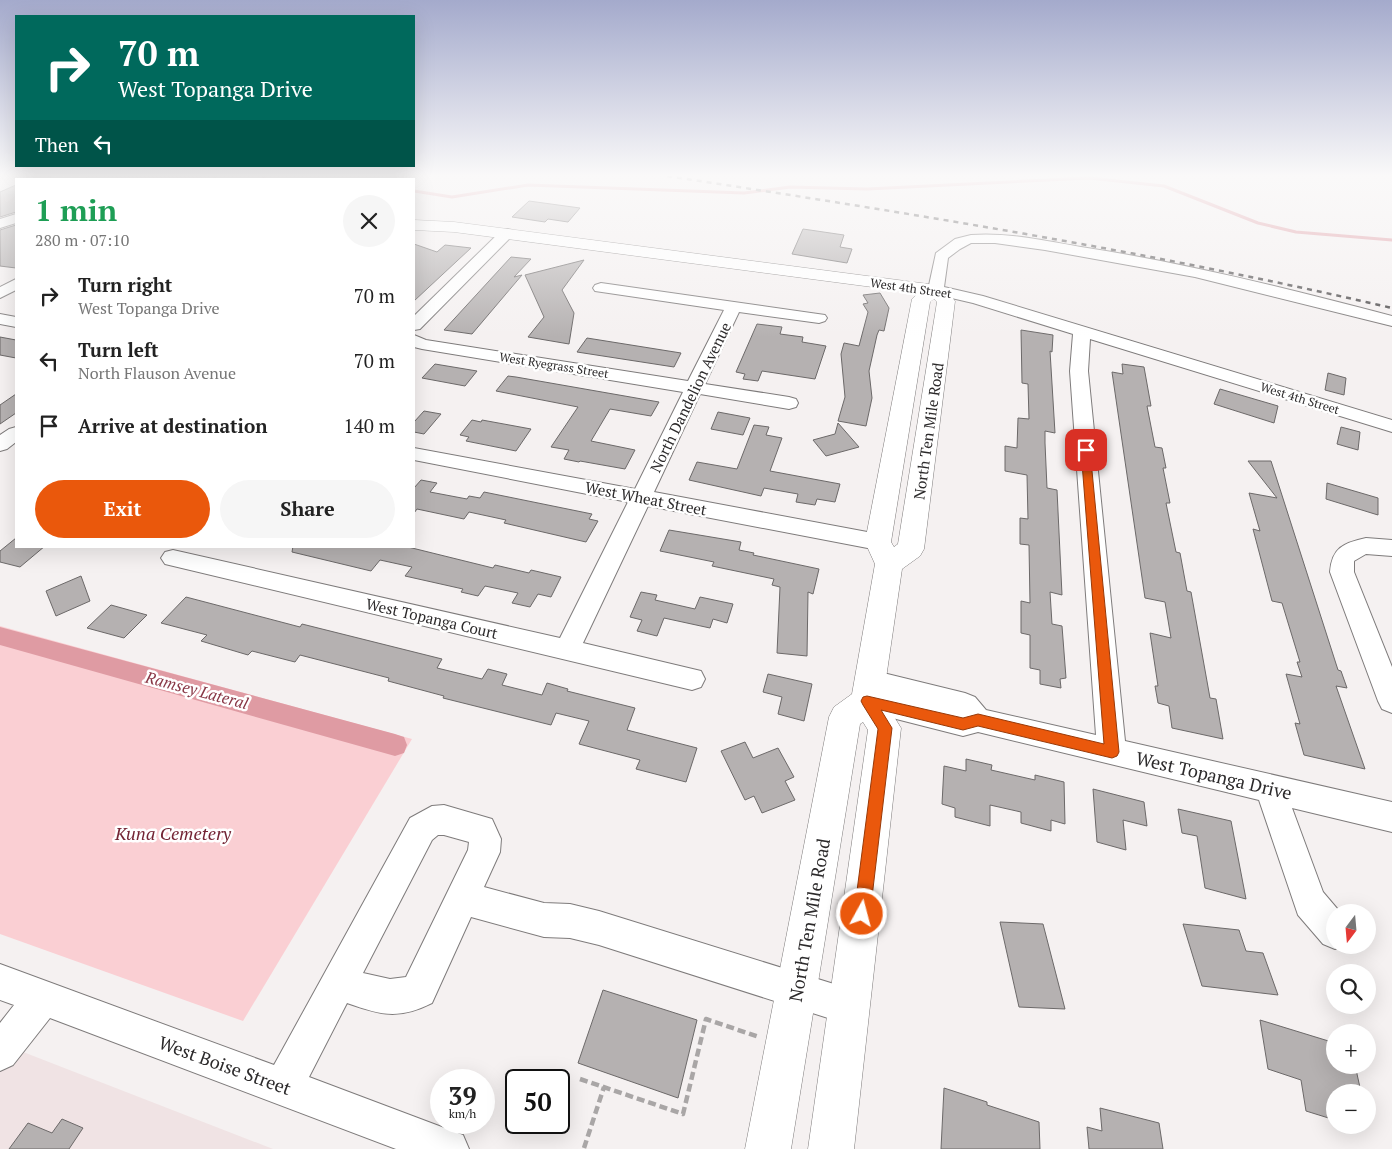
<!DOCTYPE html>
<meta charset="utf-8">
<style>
:root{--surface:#fff;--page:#f6f6f6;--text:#222;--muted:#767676;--accent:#ea580c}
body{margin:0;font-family:"PT Serif",serif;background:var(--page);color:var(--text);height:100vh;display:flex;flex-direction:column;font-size:19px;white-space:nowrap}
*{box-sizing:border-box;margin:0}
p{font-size:16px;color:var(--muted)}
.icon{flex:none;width:28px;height:28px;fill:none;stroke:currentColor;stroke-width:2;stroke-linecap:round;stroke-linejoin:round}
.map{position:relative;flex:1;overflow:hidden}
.details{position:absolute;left:15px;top:178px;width:400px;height:370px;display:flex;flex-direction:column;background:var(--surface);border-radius:0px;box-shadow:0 5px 20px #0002}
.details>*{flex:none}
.guide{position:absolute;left:15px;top:15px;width:400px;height:152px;border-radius:0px;box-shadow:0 5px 20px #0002;background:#00695c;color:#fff;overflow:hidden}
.needle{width:32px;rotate:196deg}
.fabs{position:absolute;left:1326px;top:904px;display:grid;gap:10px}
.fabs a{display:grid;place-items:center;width:50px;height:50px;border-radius:50%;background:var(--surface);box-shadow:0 5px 20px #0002;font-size:25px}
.speed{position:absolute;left:430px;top:1069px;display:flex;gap:10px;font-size:25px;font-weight:700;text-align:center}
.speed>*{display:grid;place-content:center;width:65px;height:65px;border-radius:50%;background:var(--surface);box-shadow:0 5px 20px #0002;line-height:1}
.speed small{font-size:12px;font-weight:400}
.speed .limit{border:2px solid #111;border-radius:8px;background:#fff;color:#111}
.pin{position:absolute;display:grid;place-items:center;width:42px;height:42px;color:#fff;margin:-21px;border-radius:10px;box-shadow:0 2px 8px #0006}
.me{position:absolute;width:55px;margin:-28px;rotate:7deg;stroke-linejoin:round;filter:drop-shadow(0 0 4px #0008)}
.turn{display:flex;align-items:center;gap:18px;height:105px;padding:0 20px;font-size:22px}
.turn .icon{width:65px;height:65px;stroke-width:2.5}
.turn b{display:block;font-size:35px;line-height:42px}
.then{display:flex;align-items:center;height:48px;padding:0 20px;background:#0003;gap:10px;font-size:19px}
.round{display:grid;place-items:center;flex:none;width:52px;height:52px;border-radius:26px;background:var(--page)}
.headline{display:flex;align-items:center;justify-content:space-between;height:85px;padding:0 20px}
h1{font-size:30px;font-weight:600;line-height:38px;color:#1e9e55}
.action{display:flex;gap:10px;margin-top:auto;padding:10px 20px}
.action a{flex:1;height:58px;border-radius:30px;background:var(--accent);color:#fff;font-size:20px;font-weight:600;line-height:58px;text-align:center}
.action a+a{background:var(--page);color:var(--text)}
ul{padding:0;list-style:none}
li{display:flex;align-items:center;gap:15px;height:65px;padding:0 20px}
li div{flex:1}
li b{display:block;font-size:19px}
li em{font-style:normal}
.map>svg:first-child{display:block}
.built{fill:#f0e3e4}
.green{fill:#facfd3}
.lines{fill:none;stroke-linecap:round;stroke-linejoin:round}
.stream{stroke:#df9ba3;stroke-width:3}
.canal{fill:#df9ba3;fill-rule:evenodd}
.building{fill:#b5b1b1;stroke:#6c6969}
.minor-casing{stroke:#7e7b7b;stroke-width:2}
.major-casing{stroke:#7e7b7b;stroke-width:1}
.path-far1{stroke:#a9a6a6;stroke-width:2;stroke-dasharray:3 1;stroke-linecap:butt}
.path{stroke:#a9a6a6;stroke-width:4.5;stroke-dasharray:8 4;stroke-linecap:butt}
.minor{fill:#fff;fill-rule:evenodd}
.major{fill:#fff;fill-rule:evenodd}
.rail{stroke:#535152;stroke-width:2.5;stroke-dasharray:5 5;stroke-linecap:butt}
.route{fill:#ea580c;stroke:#983908}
.labels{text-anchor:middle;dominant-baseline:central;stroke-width:5;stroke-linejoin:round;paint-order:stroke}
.far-street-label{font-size:12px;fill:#2c2a2b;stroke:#fff}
.street-label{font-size:15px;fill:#2c2a2b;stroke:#fff}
.water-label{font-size:16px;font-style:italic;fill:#893746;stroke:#fff}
.near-street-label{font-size:18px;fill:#2c2a2b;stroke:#fff}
.near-park-label{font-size:18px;font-style:italic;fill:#732434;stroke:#fff}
</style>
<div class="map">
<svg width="1392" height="1149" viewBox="0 0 1392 1149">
<rect width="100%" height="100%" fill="#f5f1f1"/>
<path class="built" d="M 103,176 L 209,176 L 206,179 L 125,179 Z
M 0,1043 L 273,1149 L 0,1149 Z"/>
<path class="green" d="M 0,626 L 412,739 L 243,1021 L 0,934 Z"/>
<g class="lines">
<path class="stream" d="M 263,176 L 265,179
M 414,191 L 452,197 L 528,185 L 744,193 L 790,187 L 867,189 L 1089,178 L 1164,186 L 1258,223 L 1296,232 L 1392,240"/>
<path class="canal" d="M 0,627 L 395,734 L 404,737 L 407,745 L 404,753 L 395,756 L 0,645 Z"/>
</g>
<path class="building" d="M 16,185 L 16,212 L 0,217 L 0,192 Z
M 529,201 L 580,208 L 568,222 L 548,219 L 545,222 L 512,217 Z
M 16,225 L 16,268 L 0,266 L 0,230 Z
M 803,229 L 844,235 L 840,247 L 852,249 L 847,263 L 792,254 Z
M 414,244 L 437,252 L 445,245 L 471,248 L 414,301 Z
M 511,257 L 531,259 L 514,277 L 522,275 L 472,334 L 444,330 Z
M 584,260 L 562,290 L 574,313 L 569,344 L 528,337 L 544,317 L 525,275 Z
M 880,293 L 889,308 L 884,331 L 879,330 L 877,335 L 869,371 L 872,398 L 866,426 L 838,421 L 845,397 L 841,354 L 844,343 L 859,346 L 868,312 L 863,304 L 868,303 L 863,295 Z
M 757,324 L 782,327 L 780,334 L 803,337 L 802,342 L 826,346 L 815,379 L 762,371 L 758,381 L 743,379 L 745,374 L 736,372 Z
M 1021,330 L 1053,335 L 1052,352 L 1050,351 L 1055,433 L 1045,431 L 1045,443 L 1047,488 L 1057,490 L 1062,595 L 1050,592 L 1052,624 L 1062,626 L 1066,678 L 1060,679 L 1061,688 L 1040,684 L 1040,670 L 1030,668 L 1030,635 L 1021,633 L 1021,601 L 1030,603 L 1029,545 L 1020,544 L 1020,518 L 1028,519 L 1027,475 L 1005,471 L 1005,446 L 1017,448 L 1018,418 L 1029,419 L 1028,384 L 1022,383 Z
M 0,337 L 16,340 L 16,358 L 0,355 Z
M 587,338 L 681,353 L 674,367 L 577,352 Z
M 435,364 L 477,371 L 465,386 L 422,378 Z
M 1122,364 L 1144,367 L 1151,406 L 1147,406 L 1155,447 L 1162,448 L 1166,468 L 1163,468 L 1170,503 L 1166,503 L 1176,552 L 1180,553 L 1187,591 L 1191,592 L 1210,698 L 1216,699 L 1223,739 L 1172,728 L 1169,706 L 1158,703 L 1155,686 L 1158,686 L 1150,633 L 1171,638 L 1165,602 L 1145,598 L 1112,372 L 1123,374 Z
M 1328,373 L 1346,378 L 1344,395 L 1325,390 Z
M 508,376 L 516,377 L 659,402 L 651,416 L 610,409 L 591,441 L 635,450 L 625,469 L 580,461 L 579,462 L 564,459 L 569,450 L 551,447 L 578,407 L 496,391 Z
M 1220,389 L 1278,406 L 1274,423 L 1214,404 Z
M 16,394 L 16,413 L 0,424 L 0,405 Z
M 424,411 L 441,414 L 424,434 L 414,432 L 414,422 Z
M 718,412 L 750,418 L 743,435 L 711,429 Z
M 472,420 L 481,422 L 482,420 L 531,429 L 516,451 L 466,441 L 469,437 L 460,435 Z
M 838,423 L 859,447 L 826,456 L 813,440 L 835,434 Z
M 754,425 L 769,427 L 766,435 L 782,438 L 770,471 L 840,484 L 835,502 L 817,499 L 815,505 L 796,502 L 798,494 L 764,488 L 761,496 L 689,480 L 697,462 L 737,469 Z
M 1341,427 L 1360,432 L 1358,450 L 1337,444 Z
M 1248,461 L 1271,461 L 1338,670 L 1341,671 L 1347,688 L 1336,686 L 1365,769 L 1304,755 L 1295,723 L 1300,724 L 1286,674 L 1302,677 L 1297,662 L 1300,662 L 1282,603 L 1272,601 L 1253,529 L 1260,531 L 1249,493 L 1277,498 Z
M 421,480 L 437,483 L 430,492 L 467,499 L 469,496 L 480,498 L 484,492 L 592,514 L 589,519 L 598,521 L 586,542 L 504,523 L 506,520 L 469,512 L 464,519 L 417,509 L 414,513 L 414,488 Z
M 1327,483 L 1378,498 L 1378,515 L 1326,499 Z
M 669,530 L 741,542 L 739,550 L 754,553 L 753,555 L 819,569 L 813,594 L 808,592 L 807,656 L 777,653 L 780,587 L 772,585 L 774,579 L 712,566 L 714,562 L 660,551 Z
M 16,538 L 16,546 L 45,546 L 20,567 L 0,562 L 0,551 Z
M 293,546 L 404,546 L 493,568 L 495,565 L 529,573 L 531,570 L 561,577 L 551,597 L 538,594 L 530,607 L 512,603 L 518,593 L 485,586 L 478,596 L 461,592 L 463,589 L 405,576 L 412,567 L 380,560 L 371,571 L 292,552 Z
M 81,576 L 90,601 L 56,616 L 46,591 Z
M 641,592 L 657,595 L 655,600 L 695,609 L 700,597 L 733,604 L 727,623 L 713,619 L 710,628 L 664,618 L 657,636 L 637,631 L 642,620 L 630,617 Z
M 186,597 L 300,627 L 302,624 L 442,659 L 437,668 L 482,679 L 488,669 L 507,674 L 502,685 L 542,695 L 547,683 L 568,689 L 567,691 L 635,708 L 627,730 L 697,748 L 686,782 L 636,769 L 640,760 L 579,744 L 589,721 L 556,713 L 551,725 L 443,698 L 444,696 L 388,681 L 389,678 L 300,655 L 295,662 L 252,651 L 248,655 L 201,641 L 207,635 L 161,623 Z
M 111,605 L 147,615 L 124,638 L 87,628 Z
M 768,674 L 812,684 L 804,721 L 778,714 L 782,697 L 763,692 Z
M 745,742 L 753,758 L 778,748 L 794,777 L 785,781 L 795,800 L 762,813 L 754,796 L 745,800 L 721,751 Z
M 966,759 L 992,765 L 991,770 L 1035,780 L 1035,775 L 1064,782 L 1065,824 L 1051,820 L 1051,831 L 1021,823 L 1021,812 L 990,805 L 990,826 L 955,817 L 955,808 L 942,804 L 944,766 L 966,771 Z
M 1093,789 L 1144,802 L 1147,826 L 1123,820 L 1126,850 L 1097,842 Z
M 1178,809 L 1231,821 L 1246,899 L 1205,888 L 1197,836 L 1182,833 Z
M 1000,922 L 1043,924 L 1065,1009 L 1019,1007 Z
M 1183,924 L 1239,930 L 1246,951 L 1263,953 L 1278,995 L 1202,986 Z
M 603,990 L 697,1020 L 678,1098 L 578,1063 Z
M 1260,1020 L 1335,1043 L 1335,1065 L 1355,1065 L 1361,1092 L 1335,1092 L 1335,1120 L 1306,1111 L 1301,1080 L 1268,1069 Z
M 944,1088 L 987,1102 L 987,1105 L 1039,1122 L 1040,1149 L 941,1149 Z
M 1100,1108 L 1159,1123 L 1163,1149 L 1089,1149 L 1087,1127 L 1102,1131 Z
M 62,1119 L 83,1128 L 69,1149 L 9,1149 L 28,1123 L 52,1133 Z"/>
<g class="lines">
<defs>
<path id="minor" d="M 16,214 L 16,223 L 0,228 L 0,219 Z
M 507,229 L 512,230 L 514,233 L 512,236 L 420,329 L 414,330 L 414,316 L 502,230 Z
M 971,235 C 1007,232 1045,241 1081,247 C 1186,263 1289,289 1392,316 L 1392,326 L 1195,277 L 1045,250 L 995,243 L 971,243 L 960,249 L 948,258 L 944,287 L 983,296 L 1392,420 L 1392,432 L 1090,339 L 1088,371 L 1125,741 L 1392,802 L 1392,832 L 1292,808 L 1323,892 L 1340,912 L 1335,912 L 1335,945 L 1345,945 L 1335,949 L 1323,944 L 1298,915 L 1259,800 L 978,732 L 963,736 L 857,709 L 853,701 L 857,693 L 865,690 L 862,689 L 858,681 L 862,673 L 871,670 L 965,693 L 975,697 L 986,710 L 1096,735 L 1070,371 L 1073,334 L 973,303 L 930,293 L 928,290 L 936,253 L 955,239 Z
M 16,279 L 16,290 L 0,298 L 0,287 Z
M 601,283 L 825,315 L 827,318 L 825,321 L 819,323 L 739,312 L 705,384 L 789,397 L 796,399 L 798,403 L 796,407 L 789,409 L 700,394 L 654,492 L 878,534 L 886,536 L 889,542 L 886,548 L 878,550 L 648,506 L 583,643 L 701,671 L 705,679 L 701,687 L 692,690 L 165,564 L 161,558 L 165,552 L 173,550 L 560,638 L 628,502 L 414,460 L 414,448 L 635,489 L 683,392 L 422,349 L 414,347 L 414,335 L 426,340 L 688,381 L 724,310 L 595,291 L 593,288 L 595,285 Z
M 0,314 L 16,317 L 16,327 L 0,324 Z
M 16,427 L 16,442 L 7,449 L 0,451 L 0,435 L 9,429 Z
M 1366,538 L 1392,540 L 1392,556 L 1366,554 L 1354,561 L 1354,572 L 1392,667 L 1392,713 L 1382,709 L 1378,701 L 1330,572 C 1332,548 1343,543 1366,538 Z
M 444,805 L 492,819 L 501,839 L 500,852 L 484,887 L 544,903 L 570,904 L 599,911 L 850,989 L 863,994 L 868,1007 L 863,1020 L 850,1025 L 599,945 L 570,938 L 544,937 L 471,917 L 432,1003 C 398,1020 381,1015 347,1003 L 309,1077 L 463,1135 L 469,1149 L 396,1149 L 50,1018 L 13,1065 L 0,1071 L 0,1023 L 14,1005 L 0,1000 L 0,964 L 274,1065 L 410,818 L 432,806 ZM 438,835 L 444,835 L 469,842 L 468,850 L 406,977 L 390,979 L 363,973 L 432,840 Z"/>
<path id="major" d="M 50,176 L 85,176 L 87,179 L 52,179 Z
M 414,220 L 454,222 L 936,285 L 942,286 L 955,301 L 924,549 L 920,556 L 902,569 L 883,699 L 901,728 L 854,1149 L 808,1149 L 868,730 L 863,722 L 860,724 L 791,1149 L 745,1149 L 829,717 L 834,707 L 852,694 L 875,564 L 865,542 L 912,299 L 918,293 L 454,232 L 414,230 ZM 934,299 L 937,302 L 898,544 L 894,547 L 891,542 L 930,302 Z"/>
</defs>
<use href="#minor" class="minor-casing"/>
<use href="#major" class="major-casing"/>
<path class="path-far1" d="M 214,179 L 216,176"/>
<path class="path" d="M 580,1079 L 683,1114 L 706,1019 L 759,1037
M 584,1148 L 604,1087"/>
<use href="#minor" class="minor"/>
<use href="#major" class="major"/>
<path class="rail" d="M 667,176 C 910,213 1152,252 1392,308"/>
</g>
<linearGradient id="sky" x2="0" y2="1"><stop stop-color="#a4aacc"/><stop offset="0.52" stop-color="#faf9f9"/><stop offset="1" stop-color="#faf9f9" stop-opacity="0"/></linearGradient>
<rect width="1392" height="337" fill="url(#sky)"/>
<path class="route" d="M 1086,447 L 1090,450 L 1119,752 L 1117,756 L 1112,758 L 978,726 L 963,730 L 881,710 L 892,728 L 870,914 L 867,920 L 862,922 L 856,920 L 854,914 L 878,729 L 863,705 L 861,701 L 863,697 L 867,696 L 963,718 L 978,714 L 1104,744 L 1081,450 Z"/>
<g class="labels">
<g class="far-street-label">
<text transform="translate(911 288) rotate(8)">West 4th Street</text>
<text transform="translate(554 365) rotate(9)">West Ryegrass Street</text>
<text transform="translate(1300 398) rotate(17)">West 4th Street</text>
</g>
<g class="street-label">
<text transform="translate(690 397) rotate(-64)">North Dandelion Avenue</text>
<text transform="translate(928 431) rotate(-82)">North Ten Mile Road</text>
<text transform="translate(646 498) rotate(11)">West Wheat Street</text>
<text transform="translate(432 618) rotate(13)">West Topanga Court</text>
</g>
<g class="water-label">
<text transform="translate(197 690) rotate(15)">Ramsey Lateral</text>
</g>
<g class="near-street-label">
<text transform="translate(1214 775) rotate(13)">West Topanga Drive</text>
<text transform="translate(809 920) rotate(-80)">North Ten Mile Road</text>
<text transform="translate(225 1065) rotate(20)">West Boise Street</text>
</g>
<g class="near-park-label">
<text x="173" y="833">Kuna Cemetery</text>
</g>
</g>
</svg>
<div class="fabs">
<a><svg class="needle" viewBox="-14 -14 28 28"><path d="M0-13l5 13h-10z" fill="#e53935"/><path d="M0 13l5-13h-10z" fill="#767676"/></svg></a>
<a><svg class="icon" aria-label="search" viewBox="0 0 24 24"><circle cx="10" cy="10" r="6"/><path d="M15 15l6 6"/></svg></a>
<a>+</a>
<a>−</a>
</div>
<div class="speed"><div>39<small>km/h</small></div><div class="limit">50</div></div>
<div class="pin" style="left:1086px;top:450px;background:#d93025"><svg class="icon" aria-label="arrive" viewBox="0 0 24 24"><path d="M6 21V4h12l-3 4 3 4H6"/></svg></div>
<svg class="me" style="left:862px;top:914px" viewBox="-20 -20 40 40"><circle r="17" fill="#ea580c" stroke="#fff" stroke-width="3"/><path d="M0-11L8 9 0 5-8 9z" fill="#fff"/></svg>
<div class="guide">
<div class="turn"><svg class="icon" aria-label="right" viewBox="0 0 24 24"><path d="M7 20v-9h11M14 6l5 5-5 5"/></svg><div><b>70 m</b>West Topanga Drive</div></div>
<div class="then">Then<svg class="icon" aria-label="left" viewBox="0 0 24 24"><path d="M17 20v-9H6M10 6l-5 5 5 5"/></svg></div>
</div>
<section class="details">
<div class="headline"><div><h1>1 min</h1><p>280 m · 07:10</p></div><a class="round"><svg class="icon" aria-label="close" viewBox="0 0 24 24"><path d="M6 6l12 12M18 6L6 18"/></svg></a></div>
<ul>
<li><svg class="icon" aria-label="right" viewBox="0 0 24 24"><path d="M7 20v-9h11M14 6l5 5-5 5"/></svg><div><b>Turn right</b><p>West Topanga Drive</p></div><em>70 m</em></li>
<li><svg class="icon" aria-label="left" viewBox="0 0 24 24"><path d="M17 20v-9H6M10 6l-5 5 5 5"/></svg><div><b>Turn left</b><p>North Flauson Avenue</p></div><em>70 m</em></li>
<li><svg class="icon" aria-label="arrive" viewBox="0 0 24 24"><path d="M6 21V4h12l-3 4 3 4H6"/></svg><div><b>Arrive at destination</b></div><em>140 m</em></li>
</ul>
<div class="action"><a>Exit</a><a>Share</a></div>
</section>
</div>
